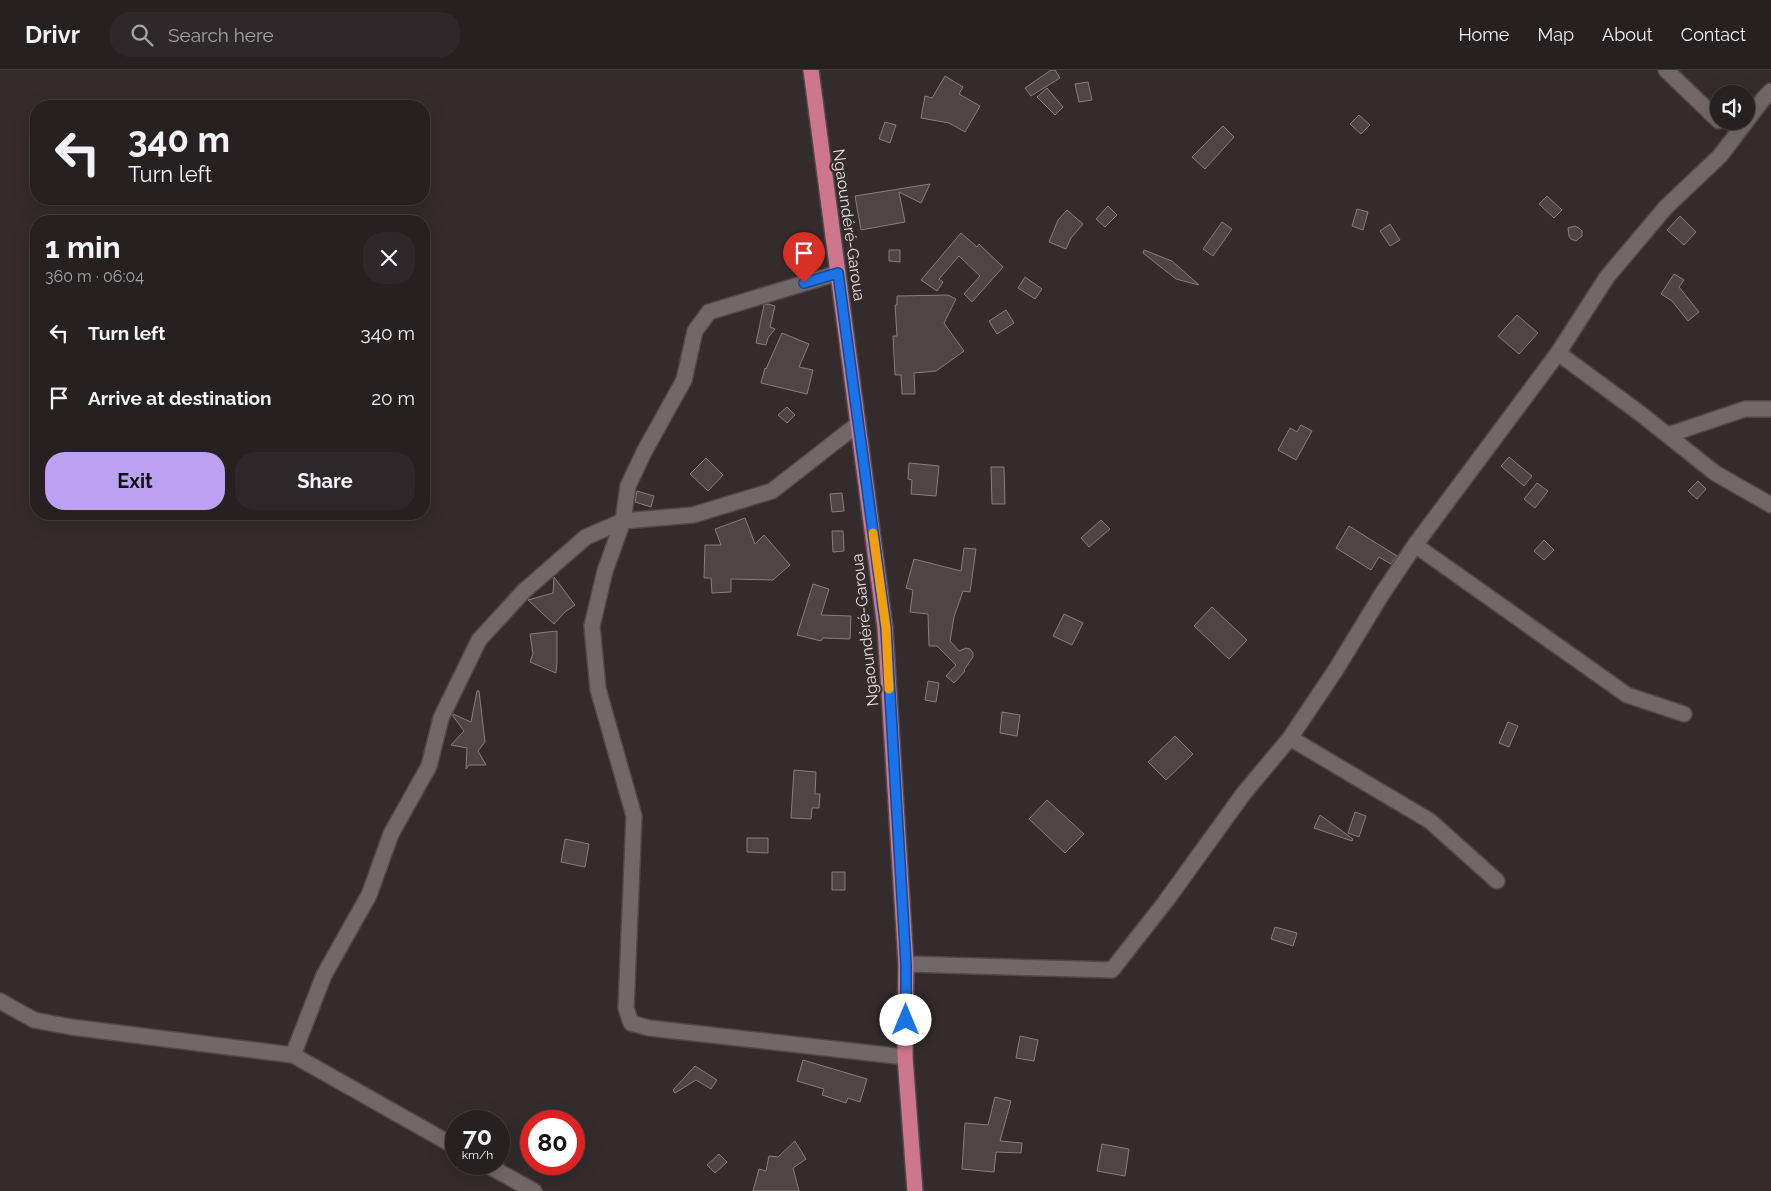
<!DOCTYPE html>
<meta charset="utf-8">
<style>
:root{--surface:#262021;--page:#2e282a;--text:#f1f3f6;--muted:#a4a3a5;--line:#423e3f;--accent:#bca0f2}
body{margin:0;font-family:Raleway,sans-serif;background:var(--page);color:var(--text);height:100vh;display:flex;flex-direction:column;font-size:19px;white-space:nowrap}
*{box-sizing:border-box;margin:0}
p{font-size:16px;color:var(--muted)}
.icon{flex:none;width:28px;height:28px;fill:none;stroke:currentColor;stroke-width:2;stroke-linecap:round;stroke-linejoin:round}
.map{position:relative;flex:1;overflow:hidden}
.details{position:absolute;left:30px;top:145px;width:400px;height:305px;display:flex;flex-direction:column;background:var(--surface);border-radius:20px;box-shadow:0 5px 20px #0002,0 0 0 1px var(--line)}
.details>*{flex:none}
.top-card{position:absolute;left:30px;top:30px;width:400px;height:105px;border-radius:20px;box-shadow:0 5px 20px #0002,0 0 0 1px var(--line);background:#262021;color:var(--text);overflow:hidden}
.buttons{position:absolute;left:1710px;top:15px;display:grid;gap:10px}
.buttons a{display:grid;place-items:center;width:45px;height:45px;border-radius:50%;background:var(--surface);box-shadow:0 5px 20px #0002,0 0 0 1px var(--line);font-size:25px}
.speed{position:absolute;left:445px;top:1040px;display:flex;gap:10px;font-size:25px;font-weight:700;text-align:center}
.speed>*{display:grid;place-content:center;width:65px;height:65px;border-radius:50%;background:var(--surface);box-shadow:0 5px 20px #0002,0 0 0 1px var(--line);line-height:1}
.speed small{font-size:12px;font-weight:400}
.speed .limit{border:8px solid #d22;background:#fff;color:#111}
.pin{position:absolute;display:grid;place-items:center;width:42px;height:42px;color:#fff;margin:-51px -21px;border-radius:50% 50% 50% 0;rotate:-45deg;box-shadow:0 0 5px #0007}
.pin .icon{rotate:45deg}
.me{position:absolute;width:55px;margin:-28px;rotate:0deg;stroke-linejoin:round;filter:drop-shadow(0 0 4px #0008)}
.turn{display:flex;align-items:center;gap:18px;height:105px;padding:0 15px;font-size:22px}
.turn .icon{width:65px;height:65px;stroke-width:2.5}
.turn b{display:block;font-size:35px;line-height:42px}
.round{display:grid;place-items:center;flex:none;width:52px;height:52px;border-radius:20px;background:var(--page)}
.overview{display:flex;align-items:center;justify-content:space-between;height:85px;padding:0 15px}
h1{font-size:30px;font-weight:700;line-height:38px}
.action{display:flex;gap:10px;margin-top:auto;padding:10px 15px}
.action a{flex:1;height:58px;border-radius:20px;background:var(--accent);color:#111;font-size:20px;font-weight:700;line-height:58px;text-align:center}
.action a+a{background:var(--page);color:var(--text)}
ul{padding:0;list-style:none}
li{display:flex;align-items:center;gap:15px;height:65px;padding:0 15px}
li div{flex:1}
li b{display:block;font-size:19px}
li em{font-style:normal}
header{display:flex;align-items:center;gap:30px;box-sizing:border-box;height:70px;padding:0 25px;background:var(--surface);border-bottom:1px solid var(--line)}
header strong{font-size:24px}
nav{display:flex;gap:28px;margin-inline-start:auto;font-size:18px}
.search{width:350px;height:45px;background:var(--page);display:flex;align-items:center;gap:12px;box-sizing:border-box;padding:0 18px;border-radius:20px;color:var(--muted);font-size:19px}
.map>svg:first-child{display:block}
.building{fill:#4f4547;stroke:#897e80}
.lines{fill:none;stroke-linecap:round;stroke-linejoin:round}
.minor-casing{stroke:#50484a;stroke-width:18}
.highway-casing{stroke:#50484a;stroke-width:18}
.minor{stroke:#72686a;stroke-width:15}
.highway{stroke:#cd768d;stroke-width:15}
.route-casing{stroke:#114b97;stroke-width:12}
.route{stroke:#1a73e8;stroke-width:9}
.slow{stroke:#f59e0b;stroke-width:9}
.labels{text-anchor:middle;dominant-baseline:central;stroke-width:4.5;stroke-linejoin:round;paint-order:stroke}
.street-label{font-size:16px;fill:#e6e0e1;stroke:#332b2c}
</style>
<header>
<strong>Drivr</strong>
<div class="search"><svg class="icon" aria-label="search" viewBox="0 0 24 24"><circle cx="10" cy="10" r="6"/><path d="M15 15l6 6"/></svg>Search here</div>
<nav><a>Home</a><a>Map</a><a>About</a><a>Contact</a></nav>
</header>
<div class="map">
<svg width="1771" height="1121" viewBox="0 0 1771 1121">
<rect width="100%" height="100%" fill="#332b2c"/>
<path class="building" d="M 1051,0 L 1055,0 L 1060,8 L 1031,26 L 1025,18 Z
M 945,6 L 963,17 L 959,24 L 980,36 L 965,62 L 949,53 L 921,48 L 925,26 L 932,28 Z
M 1088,12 L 1092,30 L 1079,32 L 1075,14 Z
M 1047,18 L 1063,37 L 1055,45 L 1037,27 Z
M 1359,45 L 1370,55 L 1361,64 L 1350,54 Z
M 885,52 L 896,55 L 890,73 L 879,69 Z
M 1223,56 L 1234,67 L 1205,99 L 1192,87 Z
M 930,114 L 921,133 L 899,122 L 905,152 L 861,160 L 855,126 Z
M 1547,126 L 1562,140 L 1554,148 L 1539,134 Z
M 1108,136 L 1117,145 L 1105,157 L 1096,149 Z
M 1357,139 L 1368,142 L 1363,160 L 1352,156 Z
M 1067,140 L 1083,154 L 1071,168 L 1066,179 L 1049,172 L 1058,150 Z
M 1680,146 L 1696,162 L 1684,175 L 1667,160 Z
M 1222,152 L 1232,159 L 1213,186 L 1203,179 Z
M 1390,154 L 1400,170 L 1390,176 L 1380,161 Z
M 1575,156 L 1579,158 L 1582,161 L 1582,166 L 1576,171 L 1571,169 L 1569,166 L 1568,158 Z
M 961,163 L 977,177 L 979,174 L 1003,197 L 972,232 L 964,224 L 980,206 L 959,186 L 939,209 L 943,212 L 937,221 L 921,210 Z
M 889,180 L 900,180 L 900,192 L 889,191 Z
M 1144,180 L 1172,191 L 1199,215 L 1176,209 L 1143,183 Z
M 1674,204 L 1684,210 L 1679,217 L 1699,242 L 1688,251 L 1672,231 L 1661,224 Z
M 1025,207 L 1042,219 L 1035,229 L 1018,218 Z
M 948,225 L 956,229 L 944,253 L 964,281 L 936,301 L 914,303 L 915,324 L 902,324 L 901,305 L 895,305 L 893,266 L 897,266 L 895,235 L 897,235 L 897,226 Z
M 768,234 L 775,236 L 770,257 L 775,259 L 768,268 L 766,275 L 756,273 L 764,235 Z
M 1006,240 L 1014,253 L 997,264 L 989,251 Z
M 1517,245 L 1538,263 L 1519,284 L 1498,266 Z
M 782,263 L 809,274 L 799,297 L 813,300 L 807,324 L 761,313 L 765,298 L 766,299 Z
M 787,337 L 795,345 L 787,353 L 778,345 Z
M 1301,355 L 1312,361 L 1296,390 L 1278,380 L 1290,358 L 1297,362 Z
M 1509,387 L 1532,406 L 1524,416 L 1501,396 Z
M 706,388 L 723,405 L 708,421 L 690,404 Z
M 909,393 L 939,396 L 936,426 L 911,424 L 912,410 L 908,409 Z
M 991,397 L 1004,397 L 1005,434 L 992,434 Z
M 1698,411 L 1706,419 L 1697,429 L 1688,421 Z
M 1537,413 L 1548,421 L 1535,438 L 1524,429 Z
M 637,421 L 654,426 L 651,437 L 635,432 Z
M 842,423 L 844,441 L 832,442 L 830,424 Z
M 745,448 L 755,474 L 764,465 L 790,495 L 773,510 L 731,509 L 731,522 L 712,523 L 711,508 L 704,508 L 705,475 L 721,475 L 715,459 Z
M 1101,450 L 1110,459 L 1089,477 L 1081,468 Z
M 1349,456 L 1397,486 L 1391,494 L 1379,487 L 1371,500 L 1336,478 Z
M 832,461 L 843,461 L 844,481 L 833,482 Z
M 1544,470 L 1554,480 L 1544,490 L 1534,481 Z
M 964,478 L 976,479 L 970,522 L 963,521 L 954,547 L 950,571 L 959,581 L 966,578 L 970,579 L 973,583 L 973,587 L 964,600 L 965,601 L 954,613 L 946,606 L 956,595 L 937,576 L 929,576 L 928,544 L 910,542 L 913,520 L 906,518 L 914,489 L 961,501 Z
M 554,507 L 575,535 L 565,542 L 554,554 L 528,530 L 553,523 Z
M 813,514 L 829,519 L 821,545 L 851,546 L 850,569 L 823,568 L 821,571 L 797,565 Z
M 1212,537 L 1247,570 L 1229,589 L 1194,556 Z
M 1064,544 L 1083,553 L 1072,575 L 1053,566 Z
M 557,561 L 557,592 L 556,603 L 530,592 L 533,584 L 530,564 Z
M 928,611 L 939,613 L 936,632 L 925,630 Z
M 477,621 L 479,621 L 485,672 L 478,681 L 486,695 L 469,695 L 466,699 L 467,678 L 451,675 L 464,661 L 453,646 L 453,644 L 471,652 Z
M 1002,642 L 1020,645 L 1017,666 L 1000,663 Z
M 1508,652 L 1518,656 L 1509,677 L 1499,673 Z
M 1175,666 L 1193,684 L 1166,710 L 1148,692 Z
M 794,700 L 816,702 L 815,724 L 820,724 L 819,738 L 812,738 L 811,749 L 791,748 Z
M 1047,730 L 1084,764 L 1065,783 L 1029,749 Z
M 1355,742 L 1366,746 L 1359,767 L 1348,763 Z
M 1320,745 L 1353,769 L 1352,771 L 1314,758 Z
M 747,768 L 768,768 L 768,783 L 747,782 Z
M 565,769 L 589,774 L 585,797 L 561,792 Z
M 832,802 L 845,802 L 845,820 L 832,820 Z
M 1275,857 L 1297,863 L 1293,876 L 1271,869 Z
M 1020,966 L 1038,970 L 1034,991 L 1016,988 Z
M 803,990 L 867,1009 L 860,1032 L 848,1028 L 846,1033 L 822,1025 L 824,1019 L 797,1011 Z
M 695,996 L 717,1010 L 711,1019 L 696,1010 L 675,1023 L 673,1020 Z
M 995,1027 L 1011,1031 L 1000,1071 L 1022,1073 L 1021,1083 L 996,1082 L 994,1102 L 962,1099 L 965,1053 L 988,1055 Z
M 795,1071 L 806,1089 L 793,1098 L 799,1121 L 753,1121 L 759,1099 L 766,1101 L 769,1086 L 778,1087 Z
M 1102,1074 L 1129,1079 L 1125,1106 L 1097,1101 Z
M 719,1084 L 727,1092 L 715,1103 L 707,1095 Z"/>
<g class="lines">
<defs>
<path id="minor" d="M 1666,0 L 1719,51
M 838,203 L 709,242 L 695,261 L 684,310 L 644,382 L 628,416 L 623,451 L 605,501 L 592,556 L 598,619 L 634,746 L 626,938 L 631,953 L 649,958 L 905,987
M 1558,283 L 1641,344 L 1715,403 L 1771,435
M 1668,365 L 1745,339 L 1771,339
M 1415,475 L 1627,625 L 1684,644
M 1290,668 L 1430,751 L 1497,811
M 906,894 L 1112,900 L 1166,831 L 1244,723 L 1290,668 L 1335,601 L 1382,524 L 1415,475 L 1558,283 L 1607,207 L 1666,137 L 1720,86 L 1764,28 L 1771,21
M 0,931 L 34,950 L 71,957 L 293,985 L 456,1077
M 293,985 L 324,905 L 369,825 L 391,764 L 429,696 L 441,648 L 479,570 L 524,521 L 586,467 L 623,451 L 693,445 L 772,421 L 858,354
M 485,1094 L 534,1121"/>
<path id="highway" d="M 811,0 L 885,558 L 906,894 L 905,987 L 915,1121"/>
</defs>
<use href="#minor" class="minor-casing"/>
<use href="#highway" class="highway-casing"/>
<use href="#minor" class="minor"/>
<use href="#highway" class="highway"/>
</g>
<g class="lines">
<defs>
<path id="route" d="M 804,213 L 838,203 L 886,558 L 906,894 L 906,950"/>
</defs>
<use href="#route" class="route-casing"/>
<use href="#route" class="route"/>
<path class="slow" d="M 873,463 L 886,558 L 889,619"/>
</g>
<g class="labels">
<g class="street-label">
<text transform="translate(849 155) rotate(82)">Ngaoundéré-Garoua</text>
<text transform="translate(865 560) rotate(-96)">Ngaoundéré-Garoua</text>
</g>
</g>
</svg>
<div class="buttons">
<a><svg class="icon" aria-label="sound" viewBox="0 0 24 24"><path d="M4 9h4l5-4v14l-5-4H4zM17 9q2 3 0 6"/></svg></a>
</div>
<div class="speed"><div>70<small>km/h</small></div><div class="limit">80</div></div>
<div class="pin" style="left:804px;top:213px;background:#d93025"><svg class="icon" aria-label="arrive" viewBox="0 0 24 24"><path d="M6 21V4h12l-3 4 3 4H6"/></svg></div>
<svg class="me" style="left:906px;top:950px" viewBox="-20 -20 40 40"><circle r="19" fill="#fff"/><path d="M0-13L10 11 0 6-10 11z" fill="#1a73e8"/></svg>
<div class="top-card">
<div class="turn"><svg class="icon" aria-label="left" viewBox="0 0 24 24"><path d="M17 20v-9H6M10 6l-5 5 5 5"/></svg><div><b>340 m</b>Turn left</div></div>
</div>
<section class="details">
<div class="overview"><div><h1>1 min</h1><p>360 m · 06:04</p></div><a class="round"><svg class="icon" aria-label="close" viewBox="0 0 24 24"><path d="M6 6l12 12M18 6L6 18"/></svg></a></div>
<ul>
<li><svg class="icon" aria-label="left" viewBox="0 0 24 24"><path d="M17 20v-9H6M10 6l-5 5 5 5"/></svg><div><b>Turn left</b></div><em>340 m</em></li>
<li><svg class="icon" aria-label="arrive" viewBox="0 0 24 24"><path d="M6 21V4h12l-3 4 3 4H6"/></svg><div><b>Arrive at destination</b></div><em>20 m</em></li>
</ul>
<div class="action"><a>Exit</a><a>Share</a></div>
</section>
</div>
